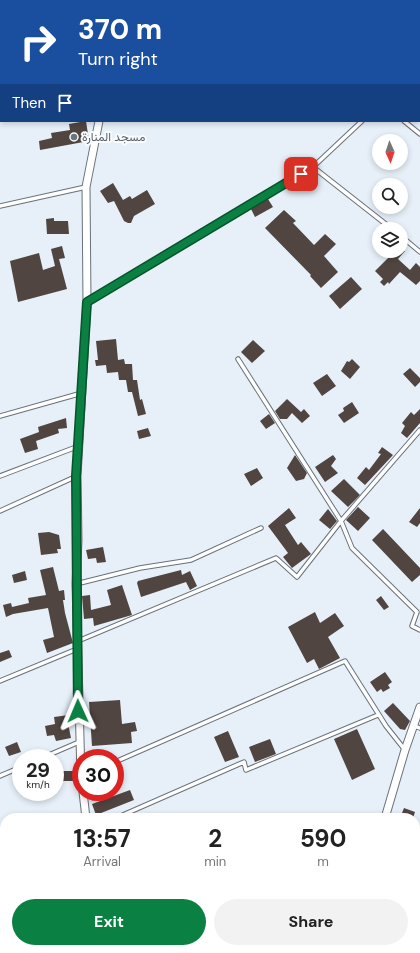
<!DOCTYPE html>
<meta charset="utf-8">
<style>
:root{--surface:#fff;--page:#f2f2f2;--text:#222;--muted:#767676;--accent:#0b8043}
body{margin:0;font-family:"DM Sans",Vazirmatn,sans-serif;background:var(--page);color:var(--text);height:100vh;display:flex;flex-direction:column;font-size:15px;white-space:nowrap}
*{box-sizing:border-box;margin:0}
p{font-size:13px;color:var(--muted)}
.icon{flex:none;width:22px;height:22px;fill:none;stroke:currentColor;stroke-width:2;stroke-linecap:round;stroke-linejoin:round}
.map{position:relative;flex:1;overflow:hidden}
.panel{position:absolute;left:0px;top:813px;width:420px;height:140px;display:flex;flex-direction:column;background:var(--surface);border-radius:16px 16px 0 0;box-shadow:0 2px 6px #0003}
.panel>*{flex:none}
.hud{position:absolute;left:0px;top:0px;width:420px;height:122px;box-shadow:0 2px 6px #0003;background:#1a4fa0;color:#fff;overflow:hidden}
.needle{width:26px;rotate:177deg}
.controls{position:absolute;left:372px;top:134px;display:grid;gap:8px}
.controls a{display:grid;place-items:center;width:36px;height:36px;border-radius:50%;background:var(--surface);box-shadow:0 2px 6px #0003;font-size:20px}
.speed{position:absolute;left:12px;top:749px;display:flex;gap:8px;font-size:20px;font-weight:700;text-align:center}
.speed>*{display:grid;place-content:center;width:52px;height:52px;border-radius:50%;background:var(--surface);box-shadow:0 2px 6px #0003;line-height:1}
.speed small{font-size:10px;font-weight:400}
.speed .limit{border:6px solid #d22;background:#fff;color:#111}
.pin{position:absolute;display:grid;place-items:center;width:34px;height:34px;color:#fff;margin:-17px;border-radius:8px;box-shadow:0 2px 6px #0006}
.me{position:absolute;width:44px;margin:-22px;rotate:359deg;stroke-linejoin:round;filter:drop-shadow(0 0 3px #0008)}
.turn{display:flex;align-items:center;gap:14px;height:84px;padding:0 12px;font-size:18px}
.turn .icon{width:52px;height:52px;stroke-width:2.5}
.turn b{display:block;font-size:28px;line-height:34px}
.then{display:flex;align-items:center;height:38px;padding:0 12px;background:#0003;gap:8px;font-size:15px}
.eta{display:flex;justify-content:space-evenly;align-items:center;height:68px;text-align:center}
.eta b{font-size:24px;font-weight:700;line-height:28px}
.cta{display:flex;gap:8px;margin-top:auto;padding:8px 12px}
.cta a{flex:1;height:46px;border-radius:24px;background:var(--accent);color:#fff;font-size:16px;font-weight:700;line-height:46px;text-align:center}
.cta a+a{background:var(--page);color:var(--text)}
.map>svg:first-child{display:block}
.building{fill:#504541}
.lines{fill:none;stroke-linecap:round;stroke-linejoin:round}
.lane-casing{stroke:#697179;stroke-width:5.5}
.street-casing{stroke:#697179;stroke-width:9}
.path{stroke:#aeb5bc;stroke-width:1.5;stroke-dasharray:2 2;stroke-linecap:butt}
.lane{stroke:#fff;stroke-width:3.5}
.street{stroke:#fff;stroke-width:7}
.route-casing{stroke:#07532c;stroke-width:10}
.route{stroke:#0b8043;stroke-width:7}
.worship-dot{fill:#6b7280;stroke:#fafcfe;stroke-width:1.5}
.labels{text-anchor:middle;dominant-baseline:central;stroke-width:4;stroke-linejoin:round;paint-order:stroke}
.worship-label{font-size:12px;fill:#5b616d;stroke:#fafcfe;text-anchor:start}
</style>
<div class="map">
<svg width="420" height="953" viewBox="0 0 420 953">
<rect width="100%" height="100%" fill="#e7f0f9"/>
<path class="building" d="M 86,121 L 89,141 L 40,150 L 39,141 L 52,138 L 51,133 L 70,130 L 69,124 Z
M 113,183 L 123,200 L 130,196 L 132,199 L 147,190 L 155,204 L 134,216 L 131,223 L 128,223 L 124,221 L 114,201 L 108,203 L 100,191 Z
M 268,199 L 273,207 L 255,217 L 251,209 Z
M 284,210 L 296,221 L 293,223 L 314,245 L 325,234 L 336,244 L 324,256 L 338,272 L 321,288 L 310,276 L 311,275 L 265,228 Z
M 54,218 L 54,221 L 68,221 L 69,234 L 47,234 L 46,219 Z
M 62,246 L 65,258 L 59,259 L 67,289 L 18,302 L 10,261 L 39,253 L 43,270 L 55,266 L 51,249 Z
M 389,251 L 405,251 L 398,259 L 410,270 L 416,263 L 420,267 L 420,281 L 416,285 L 400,272 L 389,284 L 388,282 L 384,286 L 380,282 L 383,279 L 375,271 L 389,257 L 386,254 Z
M 351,277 L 362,289 L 340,309 L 329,296 Z
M 116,339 L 118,360 L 124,359 L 125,364 L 132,364 L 133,380 L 137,380 L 140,400 L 142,399 L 146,414 L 138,416 L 132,392 L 128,392 L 126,380 L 119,380 L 118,372 L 107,373 L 106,365 L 96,366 L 95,360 L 98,360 L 96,341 Z
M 253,340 L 265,351 L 252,363 L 241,352 Z
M 352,359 L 360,367 L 350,379 L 341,371 L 347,361 L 349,362 Z
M 410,368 L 420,378 L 420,382 L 415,387 L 403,374 Z
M 327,374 L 336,386 L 322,396 L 313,383 Z
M 287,399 L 301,412 L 304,409 L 310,416 L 302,423 L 292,413 L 287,419 L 280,419 L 275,411 Z
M 352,402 L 359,413 L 344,423 L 338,415 L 344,411 L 343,408 Z
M 420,409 L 420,423 L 407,438 L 401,433 L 405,426 L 402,423 L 411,412 L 414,415 Z
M 269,414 L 275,423 L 266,429 L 260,421 Z
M 66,418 L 67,428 L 58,429 L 59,433 L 36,441 L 38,449 L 25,453 L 20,439 L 39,432 L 38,427 Z
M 148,428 L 151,436 L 139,439 L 137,431 Z
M 382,447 L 393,455 L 365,485 L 357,478 L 366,467 L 369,470 L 381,454 L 378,453 Z
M 295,455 L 307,473 L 304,479 L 296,481 L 287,468 Z
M 333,455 L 336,459 L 331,466 L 338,473 L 325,482 L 315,467 Z
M 257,468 L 263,478 L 251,486 L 244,474 Z
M 344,479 L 360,495 L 348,507 L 331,491 Z
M 358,507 L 370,518 L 358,531 L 346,520 Z
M 289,508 L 296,518 L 285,525 L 298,545 L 301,542 L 311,554 L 292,568 L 283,557 L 288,553 L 268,526 Z
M 420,508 L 420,523 L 417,527 L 409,522 Z
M 328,509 L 337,521 L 330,529 L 319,520 Z
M 383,529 L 420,568 L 420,575 L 412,582 L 372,540 Z
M 49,532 L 59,535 L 61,549 L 57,549 L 58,553 L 41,555 L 38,533 Z
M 103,547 L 106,562 L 97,563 L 96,558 L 88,559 L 86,550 Z
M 53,567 L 59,591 L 64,590 L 65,600 L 63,600 L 65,613 L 73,643 L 47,653 L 43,640 L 54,637 L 48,608 L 13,614 L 6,617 L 3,605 L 11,603 L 12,607 L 29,603 L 28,598 L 46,595 L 40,570 Z
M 181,570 L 182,575 L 190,571 L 197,586 L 190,590 L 186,582 L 141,597 L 137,583 L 138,581 Z
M 25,571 L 27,580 L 14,583 L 12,575 Z
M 122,585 L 132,615 L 94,626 L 93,618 L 84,619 L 82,596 L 90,595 L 91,610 L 111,605 L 107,590 Z
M 381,596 L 389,607 L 384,610 L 376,600 Z
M 315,612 L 320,623 L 335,613 L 344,626 L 328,637 L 340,658 L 319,669 L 314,659 L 307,663 L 288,627 Z
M 9,650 L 12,657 L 0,662 L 0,653 Z
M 385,672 L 392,682 L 388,685 L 390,688 L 383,692 L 381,689 L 377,692 L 370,682 Z
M 120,700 L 122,724 L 135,722 L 137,731 L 131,732 L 132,743 L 92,746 L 89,702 Z
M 393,703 L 410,721 L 405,730 L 400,729 L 384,711 Z
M 69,715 L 71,722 L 68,723 L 71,738 L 56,741 L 54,735 L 47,736 L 45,726 L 55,724 L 54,717 Z
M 357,729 L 375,769 L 352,780 L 334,739 Z
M 228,731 L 239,757 L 225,762 L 214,737 Z
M 270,739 L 276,754 L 255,762 L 249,747 Z
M 17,742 L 21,752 L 9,756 L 5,747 Z
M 58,771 L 76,771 L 76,781 L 59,781 Z
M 130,790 L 134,800 L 96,815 L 92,804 Z
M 404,808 L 415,812 L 413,818 L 400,818 Z"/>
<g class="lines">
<defs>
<path id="lane" d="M 267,1 L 268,0
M 419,66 L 420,65
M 0,111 L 1,111
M 404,121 L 420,134
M 313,167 L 392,229
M 0,206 L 86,187
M 401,236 L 420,252
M 87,302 L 313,167 L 362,121
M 238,359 L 341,521 L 352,548 L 417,612 L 412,626 L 420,630
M 0,416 L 82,393
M 0,476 L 79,446
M 0,511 L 77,476
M 76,584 L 140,568 L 191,560 L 261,528
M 78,641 L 276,558 L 297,577 L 341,521 L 420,430
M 0,681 L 77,649
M 414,726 L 420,728
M 42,758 L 79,742
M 115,762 L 345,661 L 386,726 L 405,750
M 0,776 L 21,767
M 116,818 L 244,762 L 246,770 L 378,715"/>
<path id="street" d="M 115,1 L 115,0
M 81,777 L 76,584 L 78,540 L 77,476 L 87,302 L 86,187 L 99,121
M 83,792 L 86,818
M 385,818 L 405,750 L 420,707
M 95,948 L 96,953
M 340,953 L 342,948"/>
</defs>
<use href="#lane" class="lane-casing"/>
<use href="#street" class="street-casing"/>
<path class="path" d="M 360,1 L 362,0
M 403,948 L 407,953"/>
<use href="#lane" class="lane"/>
<use href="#street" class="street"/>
</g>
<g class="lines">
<defs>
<path id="route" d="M 78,711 L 76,476 L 87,302 L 301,174"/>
</defs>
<use href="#route" class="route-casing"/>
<use href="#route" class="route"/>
</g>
<circle class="worship-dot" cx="74" cy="137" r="4"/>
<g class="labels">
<g class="worship-label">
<text x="82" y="137">مسجد المنارة</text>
</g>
</g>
</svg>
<div class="controls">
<a><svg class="needle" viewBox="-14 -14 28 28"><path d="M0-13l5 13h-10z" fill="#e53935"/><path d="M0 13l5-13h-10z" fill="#767676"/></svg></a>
<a><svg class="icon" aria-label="search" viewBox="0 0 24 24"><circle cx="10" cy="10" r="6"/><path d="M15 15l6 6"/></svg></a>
<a><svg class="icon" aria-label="layers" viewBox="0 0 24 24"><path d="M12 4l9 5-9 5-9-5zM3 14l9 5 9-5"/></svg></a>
</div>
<div class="speed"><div>29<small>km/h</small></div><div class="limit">30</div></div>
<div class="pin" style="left:301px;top:174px;background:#d93025"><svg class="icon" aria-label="arrive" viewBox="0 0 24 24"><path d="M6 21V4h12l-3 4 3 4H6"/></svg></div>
<svg class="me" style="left:78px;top:711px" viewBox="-20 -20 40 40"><path d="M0-17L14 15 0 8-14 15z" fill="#0b8043" stroke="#fff" stroke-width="4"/></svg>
<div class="hud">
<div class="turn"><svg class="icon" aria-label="right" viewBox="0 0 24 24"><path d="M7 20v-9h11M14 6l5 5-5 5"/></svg><div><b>370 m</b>Turn right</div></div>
<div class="then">Then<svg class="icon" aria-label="arrive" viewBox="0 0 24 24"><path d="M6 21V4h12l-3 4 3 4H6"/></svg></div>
</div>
<section class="panel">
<div class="eta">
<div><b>13:57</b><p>Arrival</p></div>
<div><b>2</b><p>min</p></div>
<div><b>590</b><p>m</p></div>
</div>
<div class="cta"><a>Exit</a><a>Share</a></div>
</section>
</div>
